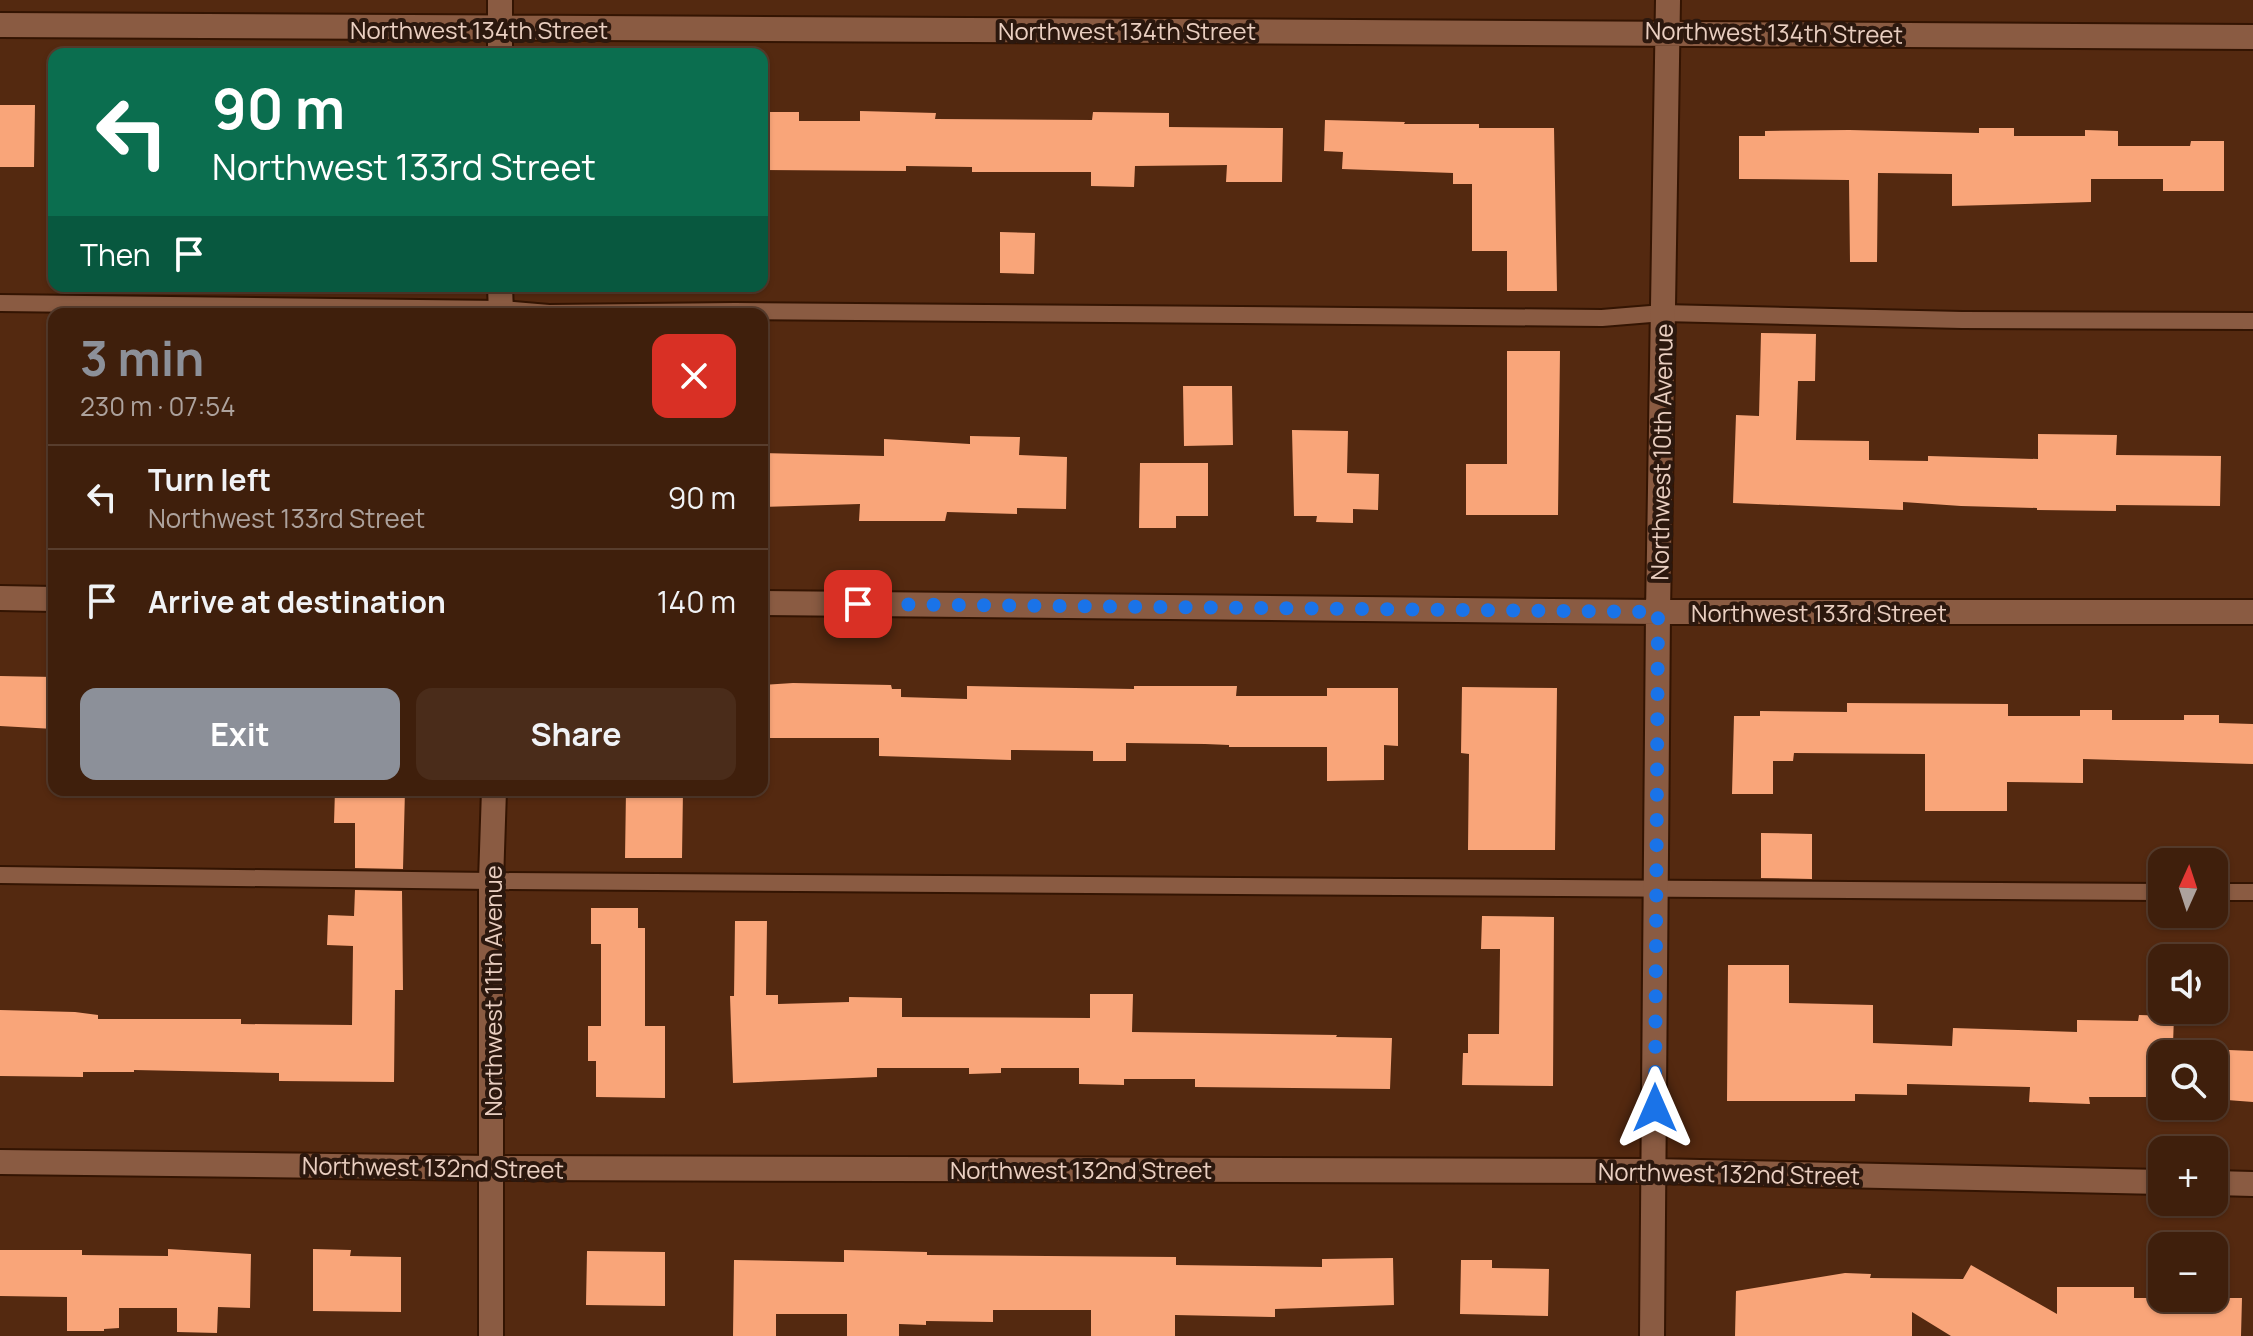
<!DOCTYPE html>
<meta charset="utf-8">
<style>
:root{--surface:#3f1f0c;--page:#4a2c1a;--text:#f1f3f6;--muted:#ada29d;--line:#583d2d;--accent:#8c9099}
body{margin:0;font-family:Manrope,sans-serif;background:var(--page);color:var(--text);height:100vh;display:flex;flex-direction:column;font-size:30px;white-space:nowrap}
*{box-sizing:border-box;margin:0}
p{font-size:26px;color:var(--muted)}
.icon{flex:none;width:44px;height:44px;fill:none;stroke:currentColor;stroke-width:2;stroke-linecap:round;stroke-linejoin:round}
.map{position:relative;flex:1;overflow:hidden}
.drawer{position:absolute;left:48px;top:308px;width:720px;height:488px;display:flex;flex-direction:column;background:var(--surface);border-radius:16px;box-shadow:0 2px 6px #0004,0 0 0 2px var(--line)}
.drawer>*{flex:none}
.banner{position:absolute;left:48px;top:48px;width:720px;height:244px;border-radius:16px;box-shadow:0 2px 6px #0004,0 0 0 2px var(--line);background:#0b6e4f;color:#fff;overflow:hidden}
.needle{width:52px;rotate:3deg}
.controls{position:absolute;left:2148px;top:848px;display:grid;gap:16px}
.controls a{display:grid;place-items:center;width:80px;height:80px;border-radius:16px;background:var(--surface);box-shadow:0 2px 6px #0004,0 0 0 2px var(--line);font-size:40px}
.pin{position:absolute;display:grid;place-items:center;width:68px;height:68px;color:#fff;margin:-34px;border-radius:16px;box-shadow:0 4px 12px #0006}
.me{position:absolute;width:88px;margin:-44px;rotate:0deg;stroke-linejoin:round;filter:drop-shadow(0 0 6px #0008)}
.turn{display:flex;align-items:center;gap:28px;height:168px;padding:0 32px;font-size:36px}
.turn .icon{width:104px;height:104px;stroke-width:2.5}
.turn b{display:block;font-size:56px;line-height:68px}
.then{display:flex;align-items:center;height:76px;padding:0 32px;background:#0003;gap:16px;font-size:30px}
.round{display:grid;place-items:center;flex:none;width:84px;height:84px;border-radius:16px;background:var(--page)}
.head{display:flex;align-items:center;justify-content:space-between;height:136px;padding:0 32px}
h1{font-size:48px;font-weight:700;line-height:60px;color:var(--accent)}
.action{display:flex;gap:16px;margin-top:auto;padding:16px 32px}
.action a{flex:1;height:92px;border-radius:16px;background:var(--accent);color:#fff;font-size:32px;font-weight:700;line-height:92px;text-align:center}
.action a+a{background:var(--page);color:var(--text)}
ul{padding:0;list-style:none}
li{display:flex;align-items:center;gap:24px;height:104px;padding:0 32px;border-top:2px solid var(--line)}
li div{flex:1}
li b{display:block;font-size:30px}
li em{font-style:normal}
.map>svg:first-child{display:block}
.building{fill:#f9a579}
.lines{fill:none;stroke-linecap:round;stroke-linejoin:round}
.lane-casing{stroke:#331402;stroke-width:20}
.street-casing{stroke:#331402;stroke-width:28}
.lane{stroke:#8a5b42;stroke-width:16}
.street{stroke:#8a5b42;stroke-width:24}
.route{stroke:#1a73e8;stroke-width:14;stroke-dasharray:0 25.2}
.labels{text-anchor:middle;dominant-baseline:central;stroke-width:8;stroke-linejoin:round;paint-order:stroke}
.street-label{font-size:24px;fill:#eacfc1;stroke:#2c180e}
</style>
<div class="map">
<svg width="2253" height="1336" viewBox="0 0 2253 1336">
<rect width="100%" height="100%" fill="#542910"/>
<path class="building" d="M 0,105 L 35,105 L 34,167 L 0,167 Z
M 860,111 L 936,113 L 935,119 L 1092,120 L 1093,112 L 1169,113 L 1169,127 L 1283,128 L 1282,182 L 1226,182 L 1227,165 L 1135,166 L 1134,187 L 1091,186 L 1091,172 L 972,172 L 972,167 L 906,166 L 906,171 L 762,170 L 762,112 L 799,112 L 799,121 L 860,121 Z
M 1325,120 L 1405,122 L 1404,124 L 1479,124 L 1479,128 L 1554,128 L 1557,291 L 1507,291 L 1507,251 L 1472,251 L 1472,184 L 1453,184 L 1453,173 L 1342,169 L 1343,152 L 1324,151 Z
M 1979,128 L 2014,128 L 2014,136 L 2085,136 L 2085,130 L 2118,131 L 2118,146 L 2190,146 L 2191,141 L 2224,141 L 2224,191 L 2163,191 L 2163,179 L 2091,179 L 2091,202 L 1952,206 L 1952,174 L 1878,173 L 1877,262 L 1850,262 L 1849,180 L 1739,179 L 1739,136 L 1765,136 L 1765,131 L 1849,130 L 1979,133 Z
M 1000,232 L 1035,233 L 1034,274 L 1000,273 Z
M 1761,333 L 1816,334 L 1815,381 L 1798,381 L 1796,440 L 1869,441 L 1869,460 L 1928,461 L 1928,456 L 2038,459 L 2038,434 L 2117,435 L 2116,455 L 2221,456 L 2220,506 L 2116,505 L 2116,511 L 2037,510 L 2037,508 L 1961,506 L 1903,502 L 1903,510 L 1733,503 L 1736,415 L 1759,416 Z
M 1507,351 L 1560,351 L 1558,515 L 1466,515 L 1466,464 L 1507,464 Z
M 1183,386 L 1232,386 L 1233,445 L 1184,446 Z
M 1292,430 L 1348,431 L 1347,473 L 1379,474 L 1378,510 L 1353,509 L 1353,523 L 1316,522 L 1317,516 L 1294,516 Z
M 970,436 L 1020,437 L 1019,455 L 1067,457 L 1066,509 L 1017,508 L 1017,514 L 947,512 L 945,521 L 859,521 L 860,504 L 762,507 L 762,453 L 884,456 L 884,439 L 970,444 Z
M 1140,463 L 1208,463 L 1208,516 L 1176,516 L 1176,528 L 1139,528 Z
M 0,676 L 54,677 L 54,729 L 0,726 Z
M 793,683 L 891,685 L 892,689 L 901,689 L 901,697 L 967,699 L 967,686 L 1134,689 L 1134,686 L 1237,686 L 1236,696 L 1327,696 L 1327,688 L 1398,688 L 1398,746 L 1384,745 L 1384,780 L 1327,781 L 1327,747 L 1229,747 L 1229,745 L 1205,744 L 1126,743 L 1126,761 L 1093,761 L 1093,751 L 1011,750 L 1011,760 L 879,756 L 879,738 L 762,738 L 762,685 Z
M 1462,687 L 1557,688 L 1555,850 L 1468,850 L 1469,754 L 1461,753 Z
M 1847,703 L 2008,704 L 2008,716 L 2080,716 L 2080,710 L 2112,710 L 2112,720 L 2184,720 L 2184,715 L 2219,715 L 2219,723 L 2253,724 L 2253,764 L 2083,759 L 2083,783 L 2007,782 L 2007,811 L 1925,811 L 1925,754 L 1794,753 L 1793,761 L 1773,761 L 1773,794 L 1732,794 L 1734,716 L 1760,716 L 1760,711 L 1847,712 Z
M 335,790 L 405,790 L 403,869 L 355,868 L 355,823 L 334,823 Z
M 626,790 L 683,790 L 682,858 L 625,858 Z
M 1761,833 L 1812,834 L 1812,879 L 1761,878 Z
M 355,890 L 402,891 L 403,990 L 395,990 L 394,1082 L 279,1081 L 279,1073 L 134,1070 L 134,1072 L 83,1072 L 83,1077 L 0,1076 L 0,1010 L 75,1012 L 98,1015 L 98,1019 L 241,1019 L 241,1024 L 352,1025 L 353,946 L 327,945 L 328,915 L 354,916 Z
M 591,908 L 638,908 L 638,928 L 645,928 L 645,1026 L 665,1026 L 665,1098 L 596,1097 L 596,1061 L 588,1061 L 588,1026 L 601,1026 L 601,944 L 591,944 Z
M 1482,916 L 1554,917 L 1553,1086 L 1462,1085 L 1463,1053 L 1468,1053 L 1468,1034 L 1499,1034 L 1500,949 L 1481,949 Z
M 735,921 L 767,921 L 766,995 L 778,995 L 778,1004 L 849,1002 L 849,997 L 902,998 L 902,1017 L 1090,1018 L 1090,994 L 1133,994 L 1132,1032 L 1337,1035 L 1336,1037 L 1392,1038 L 1390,1089 L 1195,1087 L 1195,1079 L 1124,1079 L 1124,1085 L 1079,1084 L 1079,1068 L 1001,1068 L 1001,1073 L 969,1074 L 969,1068 L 877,1068 L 877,1077 L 733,1083 L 730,996 L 734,996 Z
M 1728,965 L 1789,965 L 1789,1003 L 1873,1005 L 1873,1043 L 1952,1046 L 1953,1028 L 2077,1032 L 2077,1020 L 2138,1021 L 2139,1015 L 2174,1016 L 2173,1044 L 2181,1044 L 2181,1048 L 2253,1051 L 2253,1102 L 2214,1099 L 2214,1054 L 2162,1054 L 2162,1097 L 2089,1097 L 2090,1104 L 2029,1102 L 2030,1087 L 1907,1084 L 1907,1095 L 1855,1094 L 1855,1101 L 1727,1101 Z
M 168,1249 L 251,1254 L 250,1308 L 218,1307 L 217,1333 L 177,1332 L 177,1308 L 119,1308 L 119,1328 L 104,1329 L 104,1331 L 67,1331 L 67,1297 L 0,1296 L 0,1250 L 82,1250 L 82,1255 L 168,1256 Z
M 313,1249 L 351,1250 L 350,1256 L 401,1257 L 401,1312 L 313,1311 Z
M 844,1250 L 927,1252 L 927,1255 L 1176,1257 L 1176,1265 L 1322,1267 L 1322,1259 L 1393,1258 L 1394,1305 L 1275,1309 L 1275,1317 L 1175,1315 L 1175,1336 L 1091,1336 L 1091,1310 L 993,1310 L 993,1322 L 926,1321 L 926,1325 L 899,1324 L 899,1336 L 847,1336 L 847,1314 L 776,1314 L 776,1336 L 733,1336 L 734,1260 L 844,1262 Z
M 587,1251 L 665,1252 L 665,1306 L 586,1305 Z
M 1461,1260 L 1492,1260 L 1492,1268 L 1549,1269 L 1548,1316 L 1460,1314 Z
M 1971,1265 L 2057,1314 L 2057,1287 L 2134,1287 L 2134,1298 L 2242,1298 L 2241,1336 L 1951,1336 L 1912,1312 L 1912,1336 L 1735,1336 L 1736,1291 L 1845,1273 L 1871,1274 L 1870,1278 L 1963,1279 Z"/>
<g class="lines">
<defs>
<path id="lane" d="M 0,303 L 501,309 L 549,313 L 735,311 L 1602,318 L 1663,313 L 1962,320 L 2253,321
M 0,875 L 491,881 L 2162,892
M 2214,892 L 2253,892"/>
<path id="street" d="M 0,25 C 751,32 1502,29 2253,37
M 500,54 L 500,0
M 500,286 L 501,314
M 0,598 L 54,599
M 762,603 L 1658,612 L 2253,612
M 0,1162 L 492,1168 L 1655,1171 L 2162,1182
M 2214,1183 L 2253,1184
M 491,1336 L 491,881 L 494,790
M 1652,1336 L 1658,612 L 1668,0"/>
</defs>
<use href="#lane" class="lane-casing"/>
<use href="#street" class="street-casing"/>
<use href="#lane" class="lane"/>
<use href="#street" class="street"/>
</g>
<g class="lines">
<path class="route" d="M 858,604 L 1658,612 L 1655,1108"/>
</g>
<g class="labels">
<g class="street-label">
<text x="479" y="29">Northwest 134th Street</text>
<text x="1127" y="30">Northwest 134th Street</text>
<text transform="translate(1774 32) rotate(1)">Northwest 134th Street</text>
<text transform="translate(1661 452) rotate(-89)">Northwest 10th Avenue</text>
<text x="1819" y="612">Northwest 133rd Street</text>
<text transform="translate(492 991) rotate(-90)">Northwest 11th Avenue</text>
<text transform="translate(433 1167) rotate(1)">Northwest 132nd Street</text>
<text x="1081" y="1169">Northwest 132nd Street</text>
<text transform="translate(1729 1173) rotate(1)">Northwest 132nd Street</text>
</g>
</g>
</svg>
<div class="controls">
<a><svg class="needle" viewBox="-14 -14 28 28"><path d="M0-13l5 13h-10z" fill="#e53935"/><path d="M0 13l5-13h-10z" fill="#ada29d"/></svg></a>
<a><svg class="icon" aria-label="sound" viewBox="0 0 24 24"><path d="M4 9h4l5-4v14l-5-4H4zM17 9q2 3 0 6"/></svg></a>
<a><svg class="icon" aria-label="search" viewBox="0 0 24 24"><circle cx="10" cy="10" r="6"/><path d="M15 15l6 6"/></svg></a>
<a>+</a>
<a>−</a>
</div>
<div class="pin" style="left:858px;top:604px;background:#d93025"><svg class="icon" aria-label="arrive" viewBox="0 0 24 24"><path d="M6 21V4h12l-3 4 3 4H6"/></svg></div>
<svg class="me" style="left:1655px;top:1108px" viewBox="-20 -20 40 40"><path d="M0-17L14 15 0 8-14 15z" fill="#1a73e8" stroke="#fff" stroke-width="4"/></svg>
<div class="banner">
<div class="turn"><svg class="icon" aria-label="left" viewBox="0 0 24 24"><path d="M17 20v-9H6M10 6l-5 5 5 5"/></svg><div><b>90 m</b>Northwest 133rd Street</div></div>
<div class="then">Then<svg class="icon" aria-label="arrive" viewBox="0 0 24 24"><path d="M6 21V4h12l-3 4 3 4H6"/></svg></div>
</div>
<section class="drawer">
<div class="head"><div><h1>3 min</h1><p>230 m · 07:54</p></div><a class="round" style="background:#d93025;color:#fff"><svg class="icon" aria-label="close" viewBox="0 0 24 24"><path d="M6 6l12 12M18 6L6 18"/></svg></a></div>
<ul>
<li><svg class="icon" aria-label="left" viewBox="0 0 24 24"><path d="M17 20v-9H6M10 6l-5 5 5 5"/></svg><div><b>Turn left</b><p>Northwest 133rd Street</p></div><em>90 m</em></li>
<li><svg class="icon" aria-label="arrive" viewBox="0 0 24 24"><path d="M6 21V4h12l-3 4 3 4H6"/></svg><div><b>Arrive at destination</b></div><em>140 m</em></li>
</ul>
<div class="action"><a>Exit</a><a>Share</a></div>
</section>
</div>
